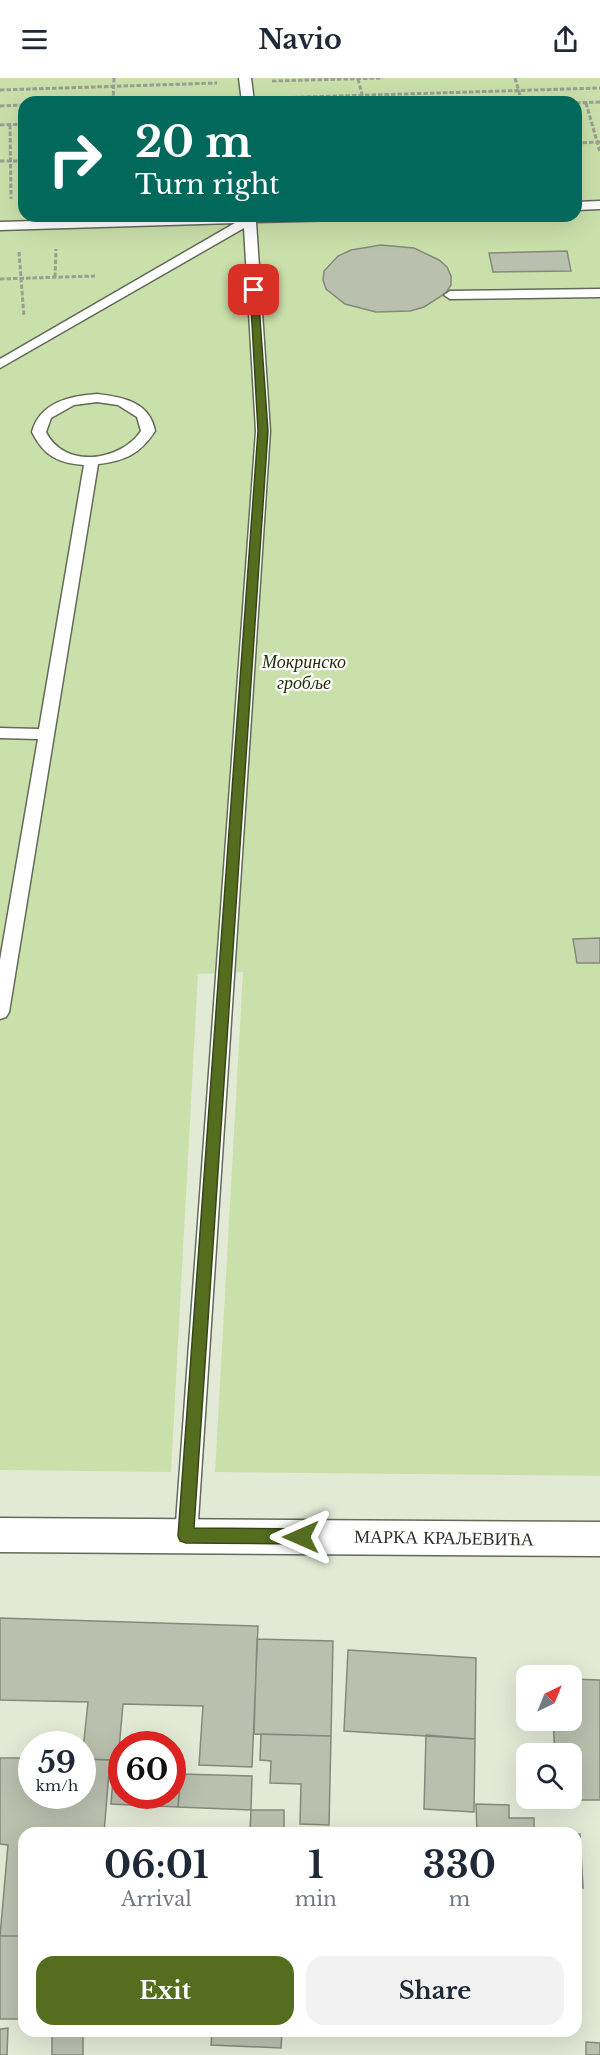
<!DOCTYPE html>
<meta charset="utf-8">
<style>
:root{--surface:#fff;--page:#f2f2f3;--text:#1f2937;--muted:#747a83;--accent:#546d1f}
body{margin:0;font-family:"Libre Baskerville",serif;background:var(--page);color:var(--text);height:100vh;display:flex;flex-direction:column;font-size:22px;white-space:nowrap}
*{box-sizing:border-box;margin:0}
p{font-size:20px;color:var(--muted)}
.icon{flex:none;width:33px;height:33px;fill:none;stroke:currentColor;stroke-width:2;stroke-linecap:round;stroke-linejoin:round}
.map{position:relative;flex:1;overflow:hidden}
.side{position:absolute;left:18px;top:1749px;width:564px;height:210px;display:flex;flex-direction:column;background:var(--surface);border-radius:18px;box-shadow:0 6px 24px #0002}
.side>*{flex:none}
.top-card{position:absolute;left:18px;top:18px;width:564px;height:126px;border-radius:18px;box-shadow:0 6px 24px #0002;background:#00695c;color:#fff;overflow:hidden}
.needle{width:39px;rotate:43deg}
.fabs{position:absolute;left:516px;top:1587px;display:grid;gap:12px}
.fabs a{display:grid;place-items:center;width:66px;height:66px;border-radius:12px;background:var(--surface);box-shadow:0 6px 24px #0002;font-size:30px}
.speed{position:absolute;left:18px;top:1653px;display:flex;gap:12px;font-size:30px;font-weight:700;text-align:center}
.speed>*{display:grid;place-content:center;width:78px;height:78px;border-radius:50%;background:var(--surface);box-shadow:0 6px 24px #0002;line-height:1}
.speed small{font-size:15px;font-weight:400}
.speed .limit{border:9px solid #d22;background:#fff;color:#111}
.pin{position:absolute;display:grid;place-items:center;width:51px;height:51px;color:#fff;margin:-26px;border-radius:12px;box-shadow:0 3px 9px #0006}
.me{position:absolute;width:66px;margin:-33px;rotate:270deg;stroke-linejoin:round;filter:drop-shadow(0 0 4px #0008)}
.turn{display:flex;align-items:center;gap:21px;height:126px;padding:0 18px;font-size:27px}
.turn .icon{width:78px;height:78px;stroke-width:2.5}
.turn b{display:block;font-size:42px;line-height:51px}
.eta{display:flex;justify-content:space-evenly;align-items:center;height:102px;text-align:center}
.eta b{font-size:36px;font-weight:800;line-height:42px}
.button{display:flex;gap:12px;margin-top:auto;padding:12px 18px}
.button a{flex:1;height:69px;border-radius:18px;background:var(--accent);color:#fff;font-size:24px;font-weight:800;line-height:69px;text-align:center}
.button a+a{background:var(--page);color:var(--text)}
header{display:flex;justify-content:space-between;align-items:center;height:78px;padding:0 18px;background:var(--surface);font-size:27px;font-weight:800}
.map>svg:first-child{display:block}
.green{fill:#cae0aa;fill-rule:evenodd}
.building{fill:#b9c0ae;stroke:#838a79;stroke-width:1.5}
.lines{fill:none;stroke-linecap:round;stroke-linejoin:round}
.lane-casing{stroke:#636a59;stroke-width:3}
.primary-casing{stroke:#636a59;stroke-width:3}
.path{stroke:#9aa091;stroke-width:3;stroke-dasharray:4.5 2;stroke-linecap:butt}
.lane{fill:#fff;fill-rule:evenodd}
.primary{fill:#fff;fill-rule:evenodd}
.route{fill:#546d1f;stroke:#374714;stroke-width:1.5}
.labels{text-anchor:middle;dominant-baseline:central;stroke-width:4.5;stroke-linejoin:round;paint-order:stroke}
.park-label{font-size:18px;font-style:italic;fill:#232f09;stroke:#fff}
.street-label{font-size:18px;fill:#2f322b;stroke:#fff}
</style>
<header><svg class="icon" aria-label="menu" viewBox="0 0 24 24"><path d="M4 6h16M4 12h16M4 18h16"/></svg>Navio<svg class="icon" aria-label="share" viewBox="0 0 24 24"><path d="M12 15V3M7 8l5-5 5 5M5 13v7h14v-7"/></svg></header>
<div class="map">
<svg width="600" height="1977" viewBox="0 0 600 1977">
<rect width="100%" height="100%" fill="#e2ead6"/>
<path class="green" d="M 0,0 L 600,0 L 600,1398 L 215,1394 L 243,894 L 198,896 L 171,1394 L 0,1392 ZM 24,24 L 576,24 L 576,138 L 24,138 Z"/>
<path class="building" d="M 381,167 L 414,170 L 439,182 L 447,189 L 451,198 L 451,207 L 446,215 L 424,229 L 410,233 L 376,234 L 345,226 L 326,211 L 323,202 L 324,193 L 338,178 L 351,172 Z
M 567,173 L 571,193 L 493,194 L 489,175 Z
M 600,860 L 600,885 L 577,885 L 573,861 Z
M 0,1540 L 258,1548 L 252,1689 L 199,1687 L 203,1628 L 123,1626 L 118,1682 L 82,1681 L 88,1624 L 0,1622 Z
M 257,1561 L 333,1563 L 331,1658 L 254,1656 Z
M 348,1572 L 476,1580 L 475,1661 L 344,1653 Z
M 572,1601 L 600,1602 L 600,1722 L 558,1722 L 572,1720 L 572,1676 L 555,1676 L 553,1642 L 572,1642 Z
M 261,1656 L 331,1658 L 329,1747 L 300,1746 L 301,1706 L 270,1705 L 271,1683 L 260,1682 Z
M 426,1657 L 475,1661 L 474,1734 L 424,1731 Z
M 0,1680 L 32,1680 L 32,1718 L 82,1718 L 82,1681 L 110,1682 L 104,1755 L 24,1755 L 24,1858 L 0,1858 L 8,1767 L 0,1766 Z
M 114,1687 L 122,1687 L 122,1718 L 172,1718 L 172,1689 L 181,1690 L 178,1729 L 111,1726 Z
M 181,1696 L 252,1698 L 251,1732 L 178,1729 Z
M 476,1726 L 509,1727 L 509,1740 L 534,1740 L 534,1755 L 477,1755 Z
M 251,1732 L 284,1732 L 284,1755 L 250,1755 Z
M 576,1756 L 580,1756 L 583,1810 L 576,1810 Z
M 0,1858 L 24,1858 L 24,1941 L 0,1941 Z
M 8,1950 L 7,1977 L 0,1977 L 0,1951 Z
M 52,1953 L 83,1953 L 83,1977 L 52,1977 Z
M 212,1953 L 282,1953 L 281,1970 L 211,1967 Z
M 586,1964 L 600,1965 L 600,1977 L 586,1977 Z"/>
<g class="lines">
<defs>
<path id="lane" d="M 239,0 L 251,0 L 254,24 L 242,24 Z
M 600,123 L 600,131 L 576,132 L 576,124 Z
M 216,138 L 346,138 L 340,142 L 256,144 L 270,353 L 197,1458 L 194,1465 L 186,1467 L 178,1465 L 175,1458 L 256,353 L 244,150 L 0,290 L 0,281 L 235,145 L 0,152 L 0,144 Z
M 600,211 L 600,219 L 450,221 L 444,217 L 450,213 Z
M 97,316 C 123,319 150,324 155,353 C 140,376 125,383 98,386 L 9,934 L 6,939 L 0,941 L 0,882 L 38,661 L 0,660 L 0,650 L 39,651 L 84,387 C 58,385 44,378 32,354 C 40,324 70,318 97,316 ZM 97,324 L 118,327 L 137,339 L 141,353 C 120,384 64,391 46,354 L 51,340 L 74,327 Z"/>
<path id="primary" d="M 0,1440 L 600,1444 L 600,1478 L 0,1474 Z"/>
</defs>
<use href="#lane" class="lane-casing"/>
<use href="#primary" class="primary-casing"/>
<path class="path" d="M 515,0 L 522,24
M 358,1 L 364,24
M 272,3 L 383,0
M 0,12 L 217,5
M 274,20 L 600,10
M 113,24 L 114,0
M 142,24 L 219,22
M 576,25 L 600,24
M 586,25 L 600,74
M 0,28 L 24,27
M 0,47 L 24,46
M 10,47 L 11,121
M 576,65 L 600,64
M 0,83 L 24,83
M 19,174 L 24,239
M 55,199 L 56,171
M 0,201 L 95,198"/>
<use href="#lane" class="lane"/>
<use href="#primary" class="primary"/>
</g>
<path class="route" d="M 250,210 L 258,212 L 268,353 L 194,1450 L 301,1451 L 307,1454 L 309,1459 L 307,1464 L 301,1466 L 186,1465 L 180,1463 L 178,1458 L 258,353 Z"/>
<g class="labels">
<g class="park-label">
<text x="304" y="584">Мокринско<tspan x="304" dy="21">гробље</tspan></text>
</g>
<g class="street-label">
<text transform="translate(444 1460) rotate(1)">МАРКА КРАЉЕВИЋА</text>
</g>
</g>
</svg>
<div class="fabs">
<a><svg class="needle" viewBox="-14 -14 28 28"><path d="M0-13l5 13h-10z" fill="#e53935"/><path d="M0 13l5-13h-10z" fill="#747a83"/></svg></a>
<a><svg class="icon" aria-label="search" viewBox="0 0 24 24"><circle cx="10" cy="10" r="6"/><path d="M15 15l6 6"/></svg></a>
</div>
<div class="speed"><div>59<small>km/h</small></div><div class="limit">60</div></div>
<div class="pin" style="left:254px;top:212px;background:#d93025"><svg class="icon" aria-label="arrive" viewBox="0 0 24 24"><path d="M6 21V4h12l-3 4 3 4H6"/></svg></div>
<svg class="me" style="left:301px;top:1459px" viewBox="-20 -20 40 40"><path d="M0-17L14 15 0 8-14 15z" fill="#546d1f" stroke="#fff" stroke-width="4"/></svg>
<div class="top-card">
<div class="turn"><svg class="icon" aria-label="right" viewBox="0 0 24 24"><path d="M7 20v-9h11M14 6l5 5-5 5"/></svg><div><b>20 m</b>Turn right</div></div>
</div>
<section class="side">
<div class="eta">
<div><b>06:01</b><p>Arrival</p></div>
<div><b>1</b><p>min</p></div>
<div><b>330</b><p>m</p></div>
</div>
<div class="button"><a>Exit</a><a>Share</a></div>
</section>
</div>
